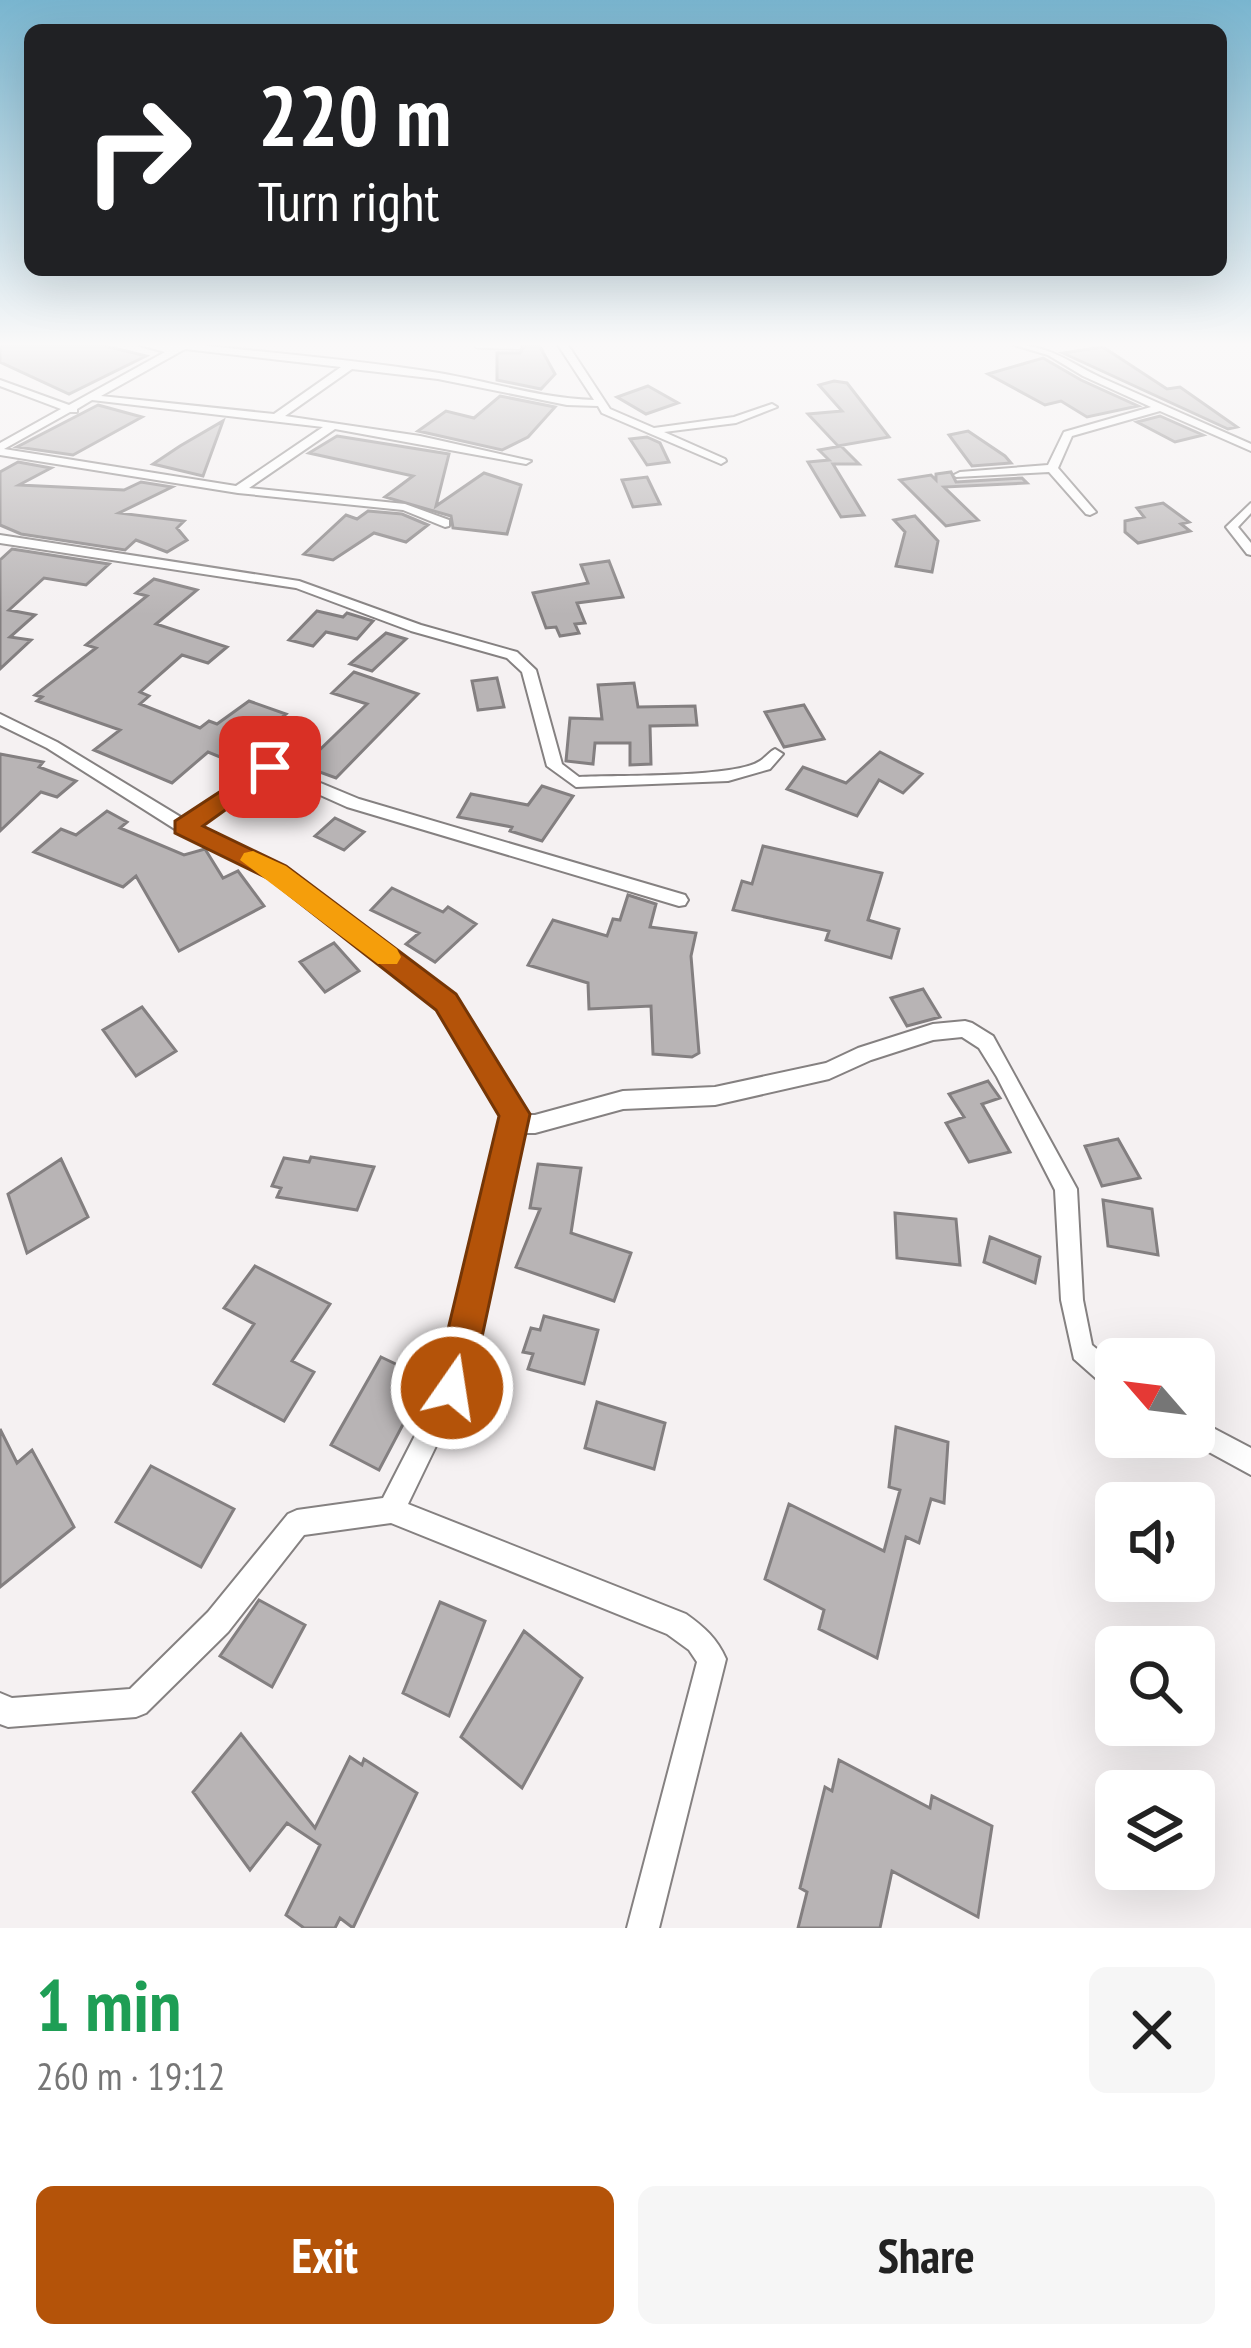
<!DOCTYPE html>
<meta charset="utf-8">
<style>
:root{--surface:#fff;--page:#f6f6f6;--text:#222;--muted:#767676;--accent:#b45309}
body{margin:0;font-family:"PT Sans Narrow",sans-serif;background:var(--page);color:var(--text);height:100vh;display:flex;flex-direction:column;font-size:45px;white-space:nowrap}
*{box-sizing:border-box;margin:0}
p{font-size:39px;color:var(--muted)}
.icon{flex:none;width:66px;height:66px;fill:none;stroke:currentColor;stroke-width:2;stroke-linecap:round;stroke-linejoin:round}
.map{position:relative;height:1928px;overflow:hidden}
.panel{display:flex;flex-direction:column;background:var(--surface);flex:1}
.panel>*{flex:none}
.hud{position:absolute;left:24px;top:24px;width:1203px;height:252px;border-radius:18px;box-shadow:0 12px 48px #0002;background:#202124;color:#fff;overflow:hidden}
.needle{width:78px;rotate:298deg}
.controls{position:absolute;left:1095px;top:1338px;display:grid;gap:24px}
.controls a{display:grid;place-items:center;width:120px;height:120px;border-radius:18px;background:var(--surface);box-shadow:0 12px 48px #0002;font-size:60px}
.pin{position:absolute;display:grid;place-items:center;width:102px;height:102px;color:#fff;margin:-51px;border-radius:24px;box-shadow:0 6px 18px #0006}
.me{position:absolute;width:132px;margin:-66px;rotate:13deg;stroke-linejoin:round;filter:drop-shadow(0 0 9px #0008)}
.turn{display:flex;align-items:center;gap:42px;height:252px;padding:0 36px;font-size:54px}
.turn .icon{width:156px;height:156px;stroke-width:2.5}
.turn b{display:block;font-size:84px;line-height:102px}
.round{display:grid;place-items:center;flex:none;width:126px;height:126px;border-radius:18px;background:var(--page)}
.overview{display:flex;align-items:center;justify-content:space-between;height:204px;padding:0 36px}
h1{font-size:72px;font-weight:600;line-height:90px;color:#1e9e55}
.action{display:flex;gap:24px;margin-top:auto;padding:24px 36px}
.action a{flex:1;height:138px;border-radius:18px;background:var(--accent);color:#fff;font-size:48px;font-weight:600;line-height:138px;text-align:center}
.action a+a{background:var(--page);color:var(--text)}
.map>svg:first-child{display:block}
.building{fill:#b8b4b5;stroke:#837f80;stroke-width:3}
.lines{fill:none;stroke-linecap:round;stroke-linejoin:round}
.service-casing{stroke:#858181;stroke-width:9}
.minor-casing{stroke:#858181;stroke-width:4}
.service{stroke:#fff;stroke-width:6}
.minor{fill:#fff;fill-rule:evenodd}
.route{fill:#b45309;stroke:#753606;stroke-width:3}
.slow{fill:#f59e0b}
</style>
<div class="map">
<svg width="1251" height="1928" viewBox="0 0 1251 1928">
<rect width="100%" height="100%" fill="#f5f1f2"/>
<path class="building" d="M 0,345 L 102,345 L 146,356 L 69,394 L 0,362 Z
M 525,345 L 539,345 L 555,374 L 541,389 L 497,380 L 497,353 L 520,353 Z
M 1103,347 L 1167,389 L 1180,387 L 1237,427 L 1228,429 L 1063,353 Z
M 1043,358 L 1081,380 L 1138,406 L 1087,417 L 1061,401 L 1045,405 L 988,374 Z
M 834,381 L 847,383 L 889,437 L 838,446 L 808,414 L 842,411 L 819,385 Z
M 648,386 L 678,403 L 646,414 L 617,397 Z
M 500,396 L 555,407 L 528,437 L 502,450 L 418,431 L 446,411 L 474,418 Z
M 98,405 L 142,417 L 73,455 L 17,447 Z
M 1160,416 L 1203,435 L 1175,442 L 1137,422 Z
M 223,421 L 203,476 L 153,464 L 180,446 Z
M 968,431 L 1005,456 L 1011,463 L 972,466 L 949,435 Z
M 337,436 L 449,454 L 436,506 L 484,473 L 521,485 L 507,534 L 453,528 L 451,516 L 385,497 L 413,476 L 309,453 Z
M 647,437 L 660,443 L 669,462 L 647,465 L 630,439 Z
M 841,446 L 859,464 L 833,464 L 864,515 L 841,517 L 808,462 L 829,460 L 819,450 Z
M 18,462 L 51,468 L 19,485 L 124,490 L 141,482 L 172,487 L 119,513 L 184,521 L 177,528 L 187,540 L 167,552 L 136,540 L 125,550 L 21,534 L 0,525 L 0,472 Z
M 951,472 L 956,482 L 1022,478 L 1027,483 L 944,487 L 978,520 L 946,526 L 900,480 L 931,475 L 936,480 L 936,474 Z
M 647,477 L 660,504 L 633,507 L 622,480 Z
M 1163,503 L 1189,522 L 1181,524 L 1190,531 L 1138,543 L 1125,532 L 1125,521 L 1144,517 L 1137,508 Z
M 368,511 L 402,514 L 428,525 L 406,542 L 374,533 L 333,560 L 304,554 L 346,515 L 357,519 Z
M 915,516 L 938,541 L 932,572 L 896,566 L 905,532 L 894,520 Z
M 12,549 L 109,564 L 86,585 L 44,578 L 9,610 L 35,615 L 10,637 L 31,640 L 0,669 L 0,560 Z
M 609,561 L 623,597 L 577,603 L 585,623 L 575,624 L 579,633 L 560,636 L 556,627 L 546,628 L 533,593 L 588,583 L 581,565 Z
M 154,579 L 197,590 L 156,624 L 227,647 L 208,663 L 182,655 L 140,692 L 149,696 L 140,704 L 200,728 L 209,721 L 217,724 L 249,701 L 286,714 L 261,735 L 251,731 L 220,757 L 208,752 L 172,783 L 94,750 L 120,730 L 37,701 L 42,697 L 35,695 L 96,648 L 86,645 L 147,596 L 136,593 Z
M 317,611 L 343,617 L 347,613 L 373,621 L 357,639 L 326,632 L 313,646 L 289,640 Z
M 386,633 L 406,639 L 372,671 L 350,664 Z
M 354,672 L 418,694 L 336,778 L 303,766 L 367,704 L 332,693 Z
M 497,678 L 504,707 L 478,710 L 472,681 Z
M 634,683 L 638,707 L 695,706 L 697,725 L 650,726 L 651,764 L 630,765 L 630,743 L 595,743 L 593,764 L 566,761 L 570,718 L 602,719 L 598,685 Z
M 804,705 L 824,739 L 784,747 L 765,712 Z
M 880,752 L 922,774 L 903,793 L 879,780 L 857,816 L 787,789 L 803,767 L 846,783 Z
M 0,754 L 43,762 L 39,767 L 76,781 L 57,797 L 41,792 L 0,831 Z
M 542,786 L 573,796 L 542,841 L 510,831 L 512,827 L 458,817 L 471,794 L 528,805 Z
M 107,811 L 127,822 L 120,828 L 184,855 L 205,849 L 223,878 L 238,871 L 264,906 L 179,951 L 136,876 L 123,887 L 34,852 L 61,829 L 76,835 Z
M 335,818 L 364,832 L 344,850 L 315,836 Z
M 763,846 L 882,873 L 868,920 L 899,929 L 891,958 L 826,940 L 829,931 L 733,910 L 742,881 L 752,884 Z
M 392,888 L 443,912 L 448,907 L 476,924 L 435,962 L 406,944 L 419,933 L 371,910 Z
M 628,895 L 656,904 L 650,927 L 696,933 L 691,956 L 699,1053 L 692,1057 L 653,1054 L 651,1006 L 589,1009 L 588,983 L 528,965 L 553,920 L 607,936 L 613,919 L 620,920 Z
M 334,943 L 359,971 L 325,992 L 300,962 Z
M 923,989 L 940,1017 L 907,1026 L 891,998 Z
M 142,1007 L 176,1051 L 136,1076 L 103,1030 Z
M 988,1081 L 1000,1098 L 982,1104 L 1010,1152 L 969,1162 L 946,1123 L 964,1117 L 949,1094 Z
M 1118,1139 L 1140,1178 L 1102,1186 L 1085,1146 Z
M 311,1157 L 374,1167 L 357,1210 L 277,1197 L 281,1188 L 272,1186 L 284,1158 L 309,1162 Z
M 61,1159 L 88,1217 L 27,1253 L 8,1194 Z
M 538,1164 L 581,1168 L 571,1233 L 631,1253 L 614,1301 L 516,1267 L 540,1209 L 530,1208 Z
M 1103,1200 L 1152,1209 L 1158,1255 L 1108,1246 Z
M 895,1213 L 956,1219 L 960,1265 L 897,1258 Z
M 990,1237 L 1040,1257 L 1035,1283 L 984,1262 Z
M 255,1266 L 330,1304 L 292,1361 L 314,1372 L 284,1421 L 214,1384 L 254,1324 L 224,1308 Z
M 544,1316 L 598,1330 L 584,1384 L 528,1369 L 533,1354 L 523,1352 L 531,1328 L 540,1330 Z
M 381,1357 L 427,1379 L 379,1470 L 331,1445 Z
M 597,1402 L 665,1423 L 654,1469 L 585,1448 Z
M 896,1427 L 948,1442 L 944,1503 L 931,1499 L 919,1543 L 906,1537 L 877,1658 L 819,1629 L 824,1610 L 765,1579 L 789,1504 L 884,1551 L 900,1490 L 889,1487 Z
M 0,1429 L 17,1463 L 32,1450 L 74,1527 L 0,1587 Z
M 151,1466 L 234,1509 L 201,1567 L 116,1522 Z
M 259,1600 L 305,1625 L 272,1687 L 220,1656 Z
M 440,1602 L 485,1621 L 449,1716 L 403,1693 Z
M 524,1631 L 582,1678 L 522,1788 L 461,1737 Z
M 241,1734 L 315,1828 L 350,1757 L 362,1765 L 364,1759 L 417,1793 L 353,1928 L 340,1918 L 335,1928 L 304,1928 L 286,1915 L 320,1845 L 287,1823 L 250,1870 L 193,1792 Z
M 839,1760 L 930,1808 L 932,1796 L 992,1826 L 978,1917 L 892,1871 L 880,1928 L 798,1928 L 807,1892 L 800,1888 L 825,1787 L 832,1791 Z"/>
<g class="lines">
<defs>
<path id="service" d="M 478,345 L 518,346"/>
<path id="minor" d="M 140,345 C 161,345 179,345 200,345 C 280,354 360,360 439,373 C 491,382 541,398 594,400 L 558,345 L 568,345 L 610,409 L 654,428 L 734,417 L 772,404 L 777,407 L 736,423 L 664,432 L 725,459 L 726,461 L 721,464 L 602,413 L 598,406 L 567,405 L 438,379 L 352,369 L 285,416 L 420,436 L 531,461 L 526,464 L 335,429 L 249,488 L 405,504 L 449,520 L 449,526 L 445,527 L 403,510 L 238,493 L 0,455 L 0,443 L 61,409 L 0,386 L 0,380 L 69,405 L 165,352 ZM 185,349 L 341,367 L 274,414 L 101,396 ZM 92,400 L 323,427 L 236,486 L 4,449 L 70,412 L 77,412 L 77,409 Z
M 1014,345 C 1050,345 1072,364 1102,378 C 1152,400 1201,422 1251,444 L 1251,451 L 1160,411 L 1072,436 L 1058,468 L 1096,512 L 1090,515 L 1086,514 L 1049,472 L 956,477 L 954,475 L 960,472 L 1048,465 L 1064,432 L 1151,407 L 1083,376 L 1048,355 Z
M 1251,503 L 1251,513 L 1238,527 L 1251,543 L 1251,555 L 1247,554 L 1226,527 Z
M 0,535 L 299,581 L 421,625 L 517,652 L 536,670 L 562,764 L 579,777 C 616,775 735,778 760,761 C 766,757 769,752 775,749 L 783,754 L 770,769 L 728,781 L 576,787 L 547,766 L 522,672 L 507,658 L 411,631 L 296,588 L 0,543 Z
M 0,714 L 57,742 L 184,819 L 270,762 L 359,799 L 685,895 L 688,900 L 685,905 L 679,906 L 347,807 L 271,773 L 196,826 L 284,868 L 453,997 L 525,1115 L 535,1115 L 623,1091 L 715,1087 L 826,1063 L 858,1048 L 933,1024 L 965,1021 L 972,1023 L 993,1036 L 1077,1189 L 1083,1300 L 1092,1345 L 1116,1365 L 1116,1393 L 1108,1389 L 1074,1359 L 1061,1300 L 1055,1190 L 997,1077 L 979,1048 L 962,1037 L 933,1040 L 871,1060 L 829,1079 L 715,1105 L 623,1109 L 535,1133 L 521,1133 L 464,1388 L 408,1504 L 686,1614 C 704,1627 717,1638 726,1659 L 659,1928 L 627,1928 L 697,1662 L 689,1650 L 667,1634 L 391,1523 L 304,1535 L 228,1632 L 146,1713 L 136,1717 L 8,1727 L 0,1724 L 0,1693 L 12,1698 L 130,1689 L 208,1612 L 288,1514 L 297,1510 L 383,1498 L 441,1385 L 505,1115 L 439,1007 L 272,876 L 178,831 L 47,748 L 0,725 Z
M 1194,1418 L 1251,1448 L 1251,1475 L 1185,1439 L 1194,1437 Z"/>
</defs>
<use href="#service" class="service-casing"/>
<use href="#minor" class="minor-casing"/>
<use href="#service" class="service"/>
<use href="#minor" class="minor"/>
</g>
<linearGradient id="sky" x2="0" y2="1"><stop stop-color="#79b5cf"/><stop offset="0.56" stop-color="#faf9f9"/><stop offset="1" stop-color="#faf9f9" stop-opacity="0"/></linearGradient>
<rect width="1251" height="615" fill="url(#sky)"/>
<path class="route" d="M 270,759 L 278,761 L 278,772 L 203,826 L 286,866 L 456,994 L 530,1114 L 471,1388 L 465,1400 L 452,1406 L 440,1400 L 434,1388 L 499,1116 L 436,1010 L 269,879 L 175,833 L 175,821 Z"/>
<path class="slow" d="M 253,851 L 286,866 L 397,949 L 401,957 L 397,964 L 378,964 L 240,860 L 244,853 Z"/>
</svg>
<div class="controls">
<a><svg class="needle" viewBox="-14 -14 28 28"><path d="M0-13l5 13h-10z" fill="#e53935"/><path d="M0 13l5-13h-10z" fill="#767676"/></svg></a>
<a><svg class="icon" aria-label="sound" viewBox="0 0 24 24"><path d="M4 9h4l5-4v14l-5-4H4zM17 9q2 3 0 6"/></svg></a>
<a><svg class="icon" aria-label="search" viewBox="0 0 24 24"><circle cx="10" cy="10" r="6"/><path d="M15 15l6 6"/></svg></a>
<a><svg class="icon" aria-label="layers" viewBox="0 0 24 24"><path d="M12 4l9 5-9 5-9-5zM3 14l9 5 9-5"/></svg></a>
</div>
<div class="pin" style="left:270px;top:767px;background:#d93025"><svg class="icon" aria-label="arrive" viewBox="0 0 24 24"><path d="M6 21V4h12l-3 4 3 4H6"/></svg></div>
<svg class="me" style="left:452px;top:1388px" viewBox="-20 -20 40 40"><circle r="17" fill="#b45309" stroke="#fff" stroke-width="3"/><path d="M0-11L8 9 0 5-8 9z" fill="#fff"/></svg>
<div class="hud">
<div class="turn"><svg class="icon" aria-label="right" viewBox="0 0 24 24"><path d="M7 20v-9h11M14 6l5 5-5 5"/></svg><div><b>220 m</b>Turn right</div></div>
</div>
</div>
<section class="panel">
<div class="overview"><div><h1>1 min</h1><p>260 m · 19:12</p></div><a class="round"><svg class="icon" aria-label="close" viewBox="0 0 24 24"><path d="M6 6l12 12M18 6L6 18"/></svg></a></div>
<div class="action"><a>Exit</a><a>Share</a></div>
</section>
